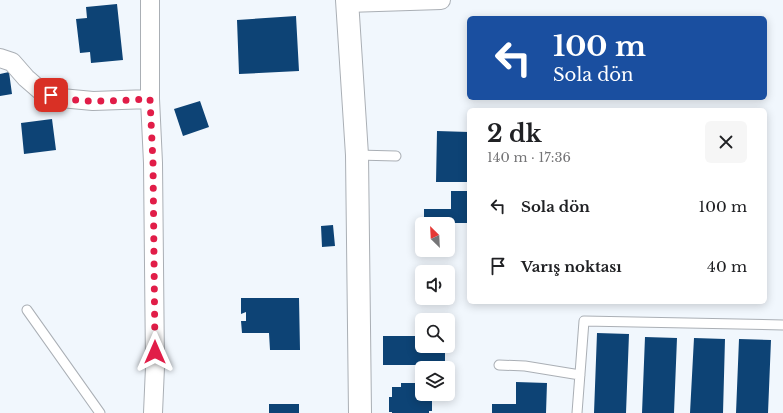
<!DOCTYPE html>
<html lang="tr">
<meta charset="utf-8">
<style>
:root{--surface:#fff;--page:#f6f6f6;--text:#202124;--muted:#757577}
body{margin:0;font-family:"Libre Baskerville",serif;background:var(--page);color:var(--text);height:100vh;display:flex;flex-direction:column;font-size:15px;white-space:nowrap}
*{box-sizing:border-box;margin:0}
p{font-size:13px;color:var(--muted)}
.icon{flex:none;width:22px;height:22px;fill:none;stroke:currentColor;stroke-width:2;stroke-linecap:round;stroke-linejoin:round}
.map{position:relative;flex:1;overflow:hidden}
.side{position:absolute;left:467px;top:108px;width:300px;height:196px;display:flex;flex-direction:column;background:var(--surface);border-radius:6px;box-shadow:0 2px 10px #0003}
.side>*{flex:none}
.banner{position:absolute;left:467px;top:16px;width:300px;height:84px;border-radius:6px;box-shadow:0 2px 10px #0003;background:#1a4fa0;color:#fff;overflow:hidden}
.needle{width:26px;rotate:336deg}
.buttons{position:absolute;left:415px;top:217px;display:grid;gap:8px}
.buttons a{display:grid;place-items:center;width:40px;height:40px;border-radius:6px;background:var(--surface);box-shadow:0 2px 10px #0003;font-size:20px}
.pin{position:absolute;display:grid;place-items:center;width:34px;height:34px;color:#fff;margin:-17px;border-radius:8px;box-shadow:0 2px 6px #0006}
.me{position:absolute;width:44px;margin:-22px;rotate:0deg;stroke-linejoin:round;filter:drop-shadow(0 0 3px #0008)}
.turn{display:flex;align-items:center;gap:14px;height:84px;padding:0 20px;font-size:18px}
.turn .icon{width:52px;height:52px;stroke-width:2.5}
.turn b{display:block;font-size:28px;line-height:34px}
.round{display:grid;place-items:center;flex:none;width:42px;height:42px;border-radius:6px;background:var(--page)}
.summary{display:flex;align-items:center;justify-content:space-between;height:68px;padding:0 20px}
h1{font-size:24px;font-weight:700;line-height:30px}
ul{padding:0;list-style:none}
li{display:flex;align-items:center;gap:12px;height:60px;padding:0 20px}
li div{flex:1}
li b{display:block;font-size:15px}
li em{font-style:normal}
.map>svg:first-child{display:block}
.building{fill:#0d4375}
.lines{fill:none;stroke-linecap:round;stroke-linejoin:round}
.service-casing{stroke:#aaafb5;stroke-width:11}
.minor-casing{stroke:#aaafb5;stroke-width:20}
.tertiary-casing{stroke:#aaafb5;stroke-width:24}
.service{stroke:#fff;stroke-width:9}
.minor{stroke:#fff;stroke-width:18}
.tertiary{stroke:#fff;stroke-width:22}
.route{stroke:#e11d48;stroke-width:7;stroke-dasharray:0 12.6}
</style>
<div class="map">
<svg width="783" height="413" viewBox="0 0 783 413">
<rect width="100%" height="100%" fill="#f1f7fd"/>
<path class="building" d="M 117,4 L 123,60 L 91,63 L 90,52 L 80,53 L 76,19 L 87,18 L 86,7 Z
M 296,16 L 299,71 L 239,74 L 237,20 Z
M 9,72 L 12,94 L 0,96 L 0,74 Z
M 200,101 L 209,127 L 183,136 L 174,109 Z
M 52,119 L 56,150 L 24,154 L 21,123 Z
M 437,131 L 469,132 L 469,182 L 436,182 Z
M 451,191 L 469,191 L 469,223 L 424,223 L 424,209 L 451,209 Z
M 333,225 L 335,246 L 322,247 L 321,226 Z
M 241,298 L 299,298 L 300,350 L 270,350 L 269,333 L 242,333 L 241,321 L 246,321 L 246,312 L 241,314 Z
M 597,333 L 629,334 L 626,413 L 594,413 Z
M 383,336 L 422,336 L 422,346 L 445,346 L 445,365 L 383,365 Z
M 645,337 L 677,338 L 674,413 L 642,413 Z
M 694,338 L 725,339 L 723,413 L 690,413 Z
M 739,339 L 771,340 L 768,413 L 736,413 Z
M 516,382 L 547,383 L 546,413 L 492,413 L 492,404 L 516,404 Z
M 401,383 L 422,383 L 422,394 L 429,394 L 429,398 L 432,398 L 432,411 L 429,411 L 429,413 L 392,413 L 392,412 L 389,412 L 389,397 L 392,397 L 392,387 L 401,387 Z
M 269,404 L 299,404 L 299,413 L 269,413 Z"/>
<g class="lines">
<defs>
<path id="service" d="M 357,155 L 396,156
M 27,310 L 100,413
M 499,365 L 525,366 L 580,375
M 577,413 L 584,321 L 783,325"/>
<path id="minor" d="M 150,0 L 150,99 L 153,163 L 155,367 L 153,413
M 347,3 L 441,0
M 0,58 L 12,62 L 26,78 L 41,91 L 61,98 L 93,101 L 150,99"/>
<path id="tertiary" d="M 347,0 L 357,155 L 360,413"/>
</defs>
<use href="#service" class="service-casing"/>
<use href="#minor" class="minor-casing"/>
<use href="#tertiary" class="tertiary-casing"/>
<use href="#service" class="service"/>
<use href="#minor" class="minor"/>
<use href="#tertiary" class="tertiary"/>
</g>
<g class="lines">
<path class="route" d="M 51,95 C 82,105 118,100 150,99 L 153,163 L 155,352"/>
</g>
</svg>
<div class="buttons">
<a><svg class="needle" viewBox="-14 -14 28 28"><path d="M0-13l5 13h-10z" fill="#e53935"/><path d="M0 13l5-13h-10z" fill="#757577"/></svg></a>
<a><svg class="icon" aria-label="sound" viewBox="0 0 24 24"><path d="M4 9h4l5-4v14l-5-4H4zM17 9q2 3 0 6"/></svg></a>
<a><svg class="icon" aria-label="search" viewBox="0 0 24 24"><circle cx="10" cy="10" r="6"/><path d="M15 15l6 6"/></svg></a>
<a><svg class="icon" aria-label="layers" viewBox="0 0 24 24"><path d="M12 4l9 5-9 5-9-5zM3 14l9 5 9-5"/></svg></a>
</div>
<div class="pin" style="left:51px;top:95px;background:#d93025"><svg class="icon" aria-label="arrive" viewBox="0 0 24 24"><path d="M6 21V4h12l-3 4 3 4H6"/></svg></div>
<svg class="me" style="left:155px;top:352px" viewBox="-20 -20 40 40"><path d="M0-17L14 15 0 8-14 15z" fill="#e11d48" stroke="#fff" stroke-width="4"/></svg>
<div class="banner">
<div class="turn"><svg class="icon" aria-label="left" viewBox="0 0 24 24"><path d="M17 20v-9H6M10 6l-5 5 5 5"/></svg><div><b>100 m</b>Sola dön</div></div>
</div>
<section class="side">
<div class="summary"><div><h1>2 dk</h1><p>140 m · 17:36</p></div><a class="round"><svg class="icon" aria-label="close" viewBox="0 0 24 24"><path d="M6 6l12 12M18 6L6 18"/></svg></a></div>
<ul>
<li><svg class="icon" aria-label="left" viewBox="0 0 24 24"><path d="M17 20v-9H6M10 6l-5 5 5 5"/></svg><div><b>Sola dön</b></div><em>100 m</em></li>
<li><svg class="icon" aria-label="arrive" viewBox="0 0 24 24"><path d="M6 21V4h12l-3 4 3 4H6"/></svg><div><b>Varış noktası</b></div><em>40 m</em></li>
</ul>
</section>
</div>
